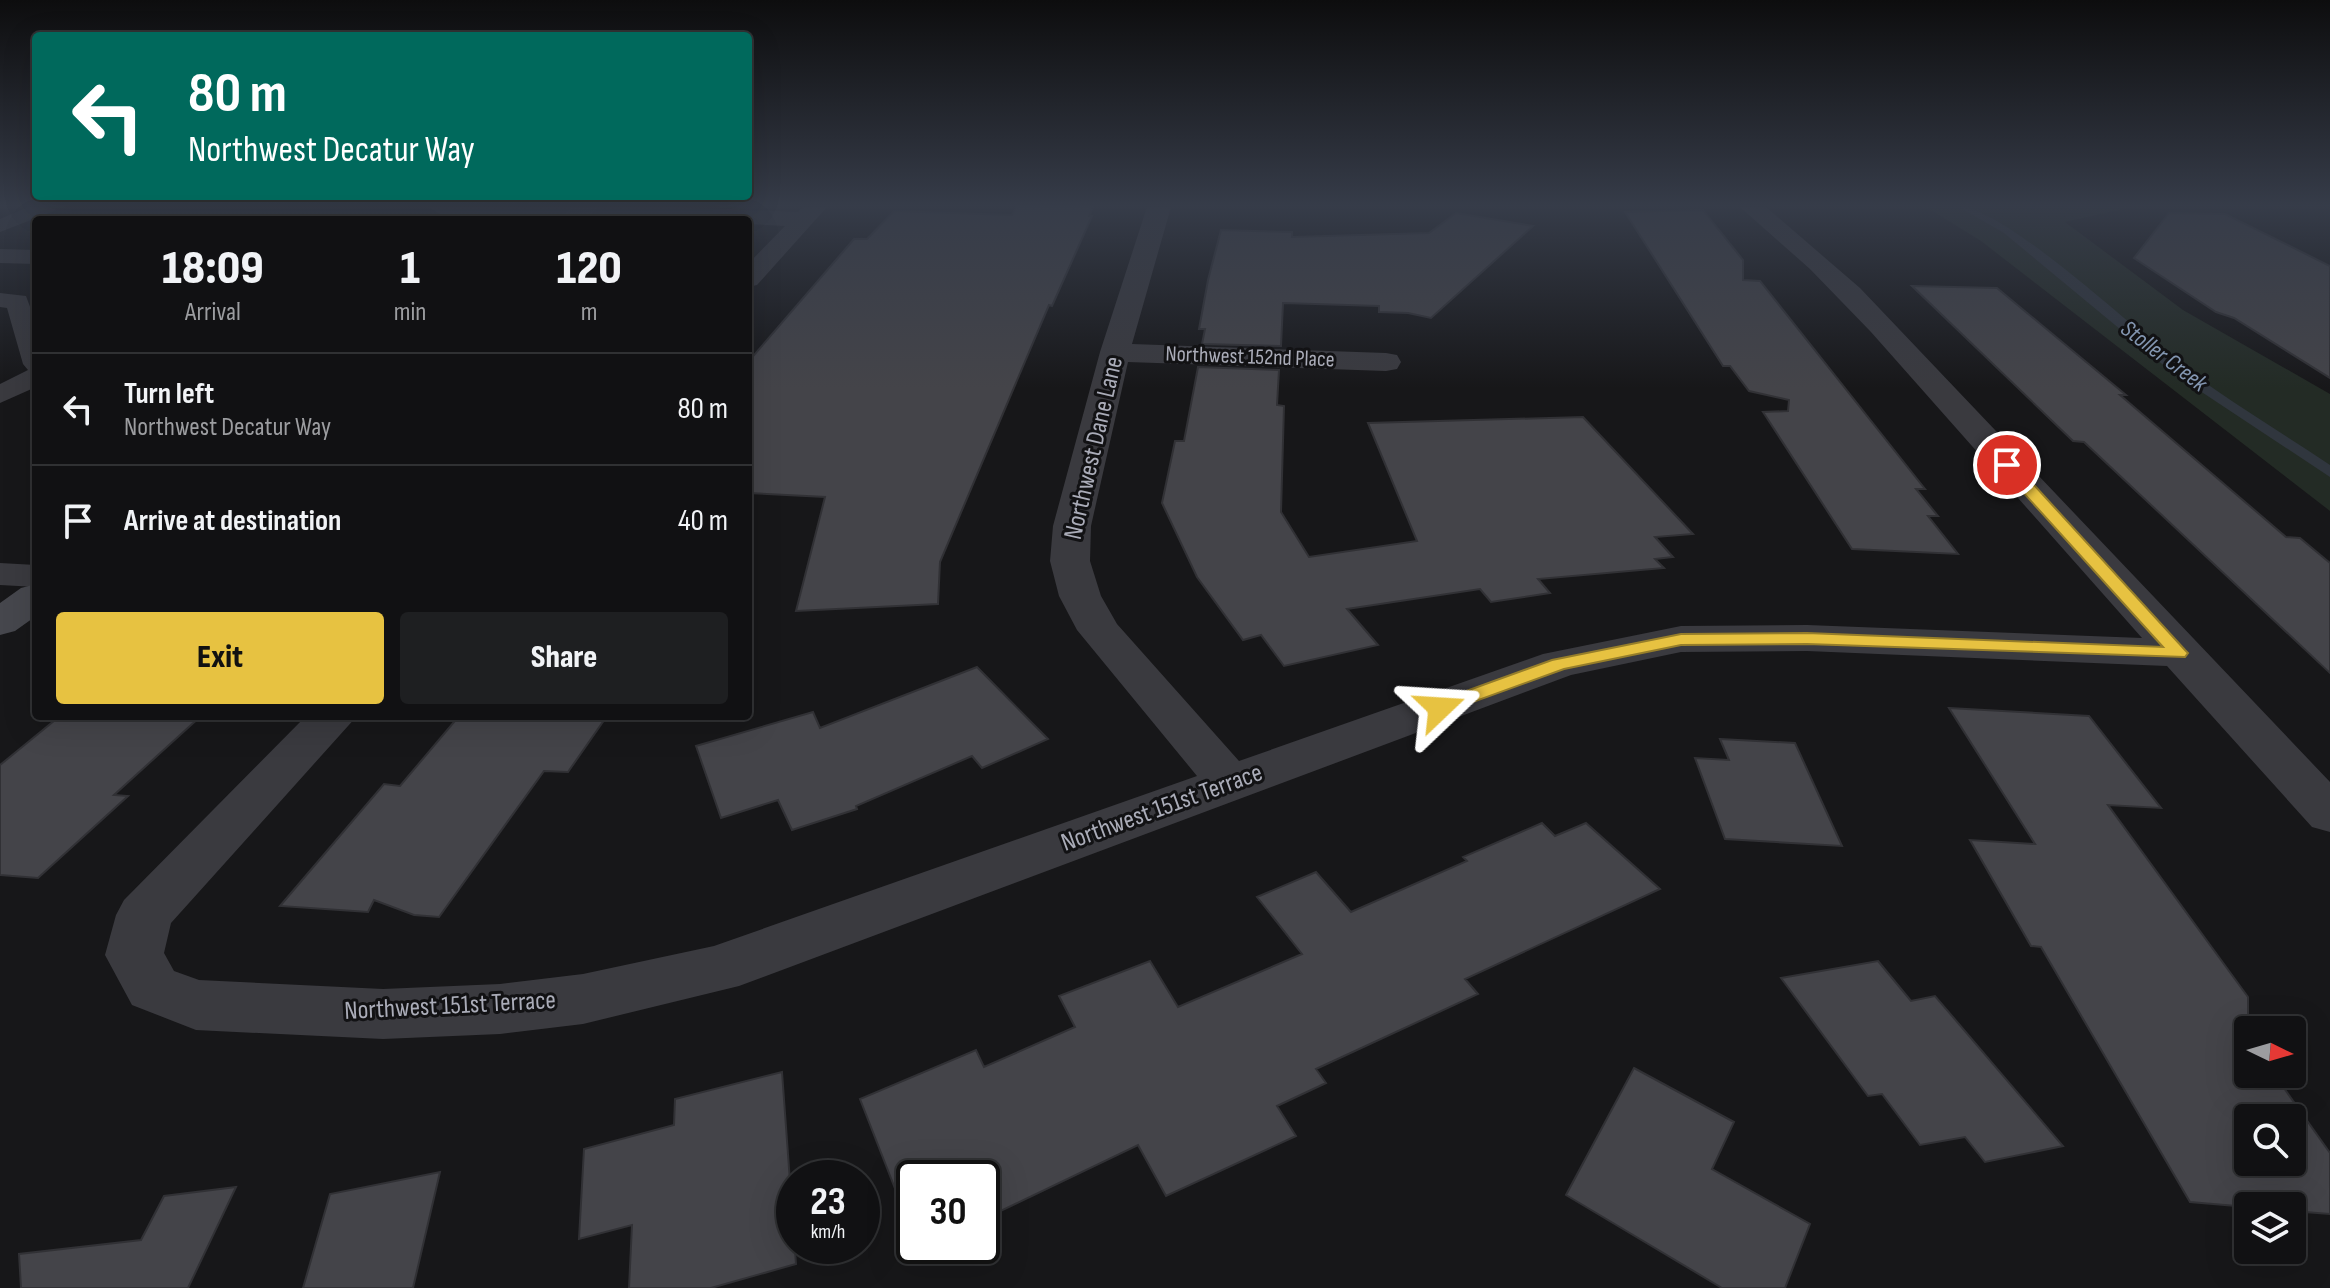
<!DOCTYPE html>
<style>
:root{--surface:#111113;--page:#1e1f21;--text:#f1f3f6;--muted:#9c9da0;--line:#303133;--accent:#e7c241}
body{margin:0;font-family:"Sofia Sans Condensed",sans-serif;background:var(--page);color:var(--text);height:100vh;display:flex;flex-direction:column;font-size:30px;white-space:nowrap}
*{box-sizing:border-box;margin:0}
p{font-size:26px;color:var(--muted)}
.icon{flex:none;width:44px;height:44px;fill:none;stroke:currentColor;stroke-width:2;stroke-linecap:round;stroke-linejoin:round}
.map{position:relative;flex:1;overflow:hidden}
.side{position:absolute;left:32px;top:216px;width:720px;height:504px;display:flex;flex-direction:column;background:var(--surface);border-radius:8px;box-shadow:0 8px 32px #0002,0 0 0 2px var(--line)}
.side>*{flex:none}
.banner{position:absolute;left:32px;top:32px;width:720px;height:168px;border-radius:8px;box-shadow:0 8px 32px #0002,0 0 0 2px var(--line);background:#00695c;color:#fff;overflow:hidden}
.needle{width:52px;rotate:95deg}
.tools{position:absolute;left:2234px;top:1016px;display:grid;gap:16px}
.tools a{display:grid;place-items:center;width:72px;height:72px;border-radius:8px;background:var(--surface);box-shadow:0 8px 32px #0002,0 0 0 2px var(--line);font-size:40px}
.speed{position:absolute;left:776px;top:1160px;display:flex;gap:16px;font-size:40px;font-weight:700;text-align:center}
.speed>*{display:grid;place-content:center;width:104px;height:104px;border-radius:50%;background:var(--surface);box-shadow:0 8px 32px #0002,0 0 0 2px var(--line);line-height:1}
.speed small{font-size:20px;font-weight:400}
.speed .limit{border:4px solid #111;border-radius:12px;background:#fff;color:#111}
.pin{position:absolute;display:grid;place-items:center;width:68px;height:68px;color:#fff;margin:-34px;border:4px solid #fff;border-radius:50%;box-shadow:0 2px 8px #0007}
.me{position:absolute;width:88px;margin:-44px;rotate:70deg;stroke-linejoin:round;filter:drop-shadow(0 0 6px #0008)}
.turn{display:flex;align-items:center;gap:28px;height:168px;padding:0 24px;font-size:36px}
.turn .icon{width:104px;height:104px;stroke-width:2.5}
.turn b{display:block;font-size:56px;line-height:68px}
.eta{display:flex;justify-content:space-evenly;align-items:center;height:136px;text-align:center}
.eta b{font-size:48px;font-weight:800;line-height:56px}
.cta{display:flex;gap:16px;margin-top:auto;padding:16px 24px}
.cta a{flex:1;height:92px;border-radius:8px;background:var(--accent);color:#111;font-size:32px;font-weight:800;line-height:92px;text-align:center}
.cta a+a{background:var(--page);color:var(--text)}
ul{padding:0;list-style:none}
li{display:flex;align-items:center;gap:24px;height:112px;padding:0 24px;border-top:2px solid var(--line)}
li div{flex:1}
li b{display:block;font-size:30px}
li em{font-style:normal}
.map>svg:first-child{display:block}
.green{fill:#232b25}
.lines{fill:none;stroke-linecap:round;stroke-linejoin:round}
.stream{fill:#30363e;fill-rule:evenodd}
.building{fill:#444449;stroke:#313135;stroke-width:2;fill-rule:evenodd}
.lane{fill:#3a3a3f;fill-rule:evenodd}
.street{fill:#3a3a3f;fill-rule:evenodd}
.secondary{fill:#46474d;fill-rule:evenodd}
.route{fill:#e7c241;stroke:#967e2a;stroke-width:2}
.labels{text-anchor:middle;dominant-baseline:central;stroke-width:6;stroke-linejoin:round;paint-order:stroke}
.far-street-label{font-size:22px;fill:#aaacb8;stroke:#121214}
.far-water-label{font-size:24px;font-style:italic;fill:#8396b1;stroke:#121214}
.street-label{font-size:26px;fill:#aaacb8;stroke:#121214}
</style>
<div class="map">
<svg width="2330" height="1288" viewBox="0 0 2330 1288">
<rect width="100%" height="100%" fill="#171719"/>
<path class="green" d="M 1926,207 L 2132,207 L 2065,222 L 2183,310 L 2330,394 L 2330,511 L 1981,241 Z"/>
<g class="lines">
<path class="stream" d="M 1959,207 C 2005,207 2138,333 2182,366 C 2229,401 2281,432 2330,465 L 2330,477 L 2173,373 L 2004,233 Z"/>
</g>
<path class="building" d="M 1016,207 L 1093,207 L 1089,216 L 1092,216 L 1052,306 L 1049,305 L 940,562 L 938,604 L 796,611 L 825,497 L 748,493 L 748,362 L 854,239 L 867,239 L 894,211 L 1012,215 Z
M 1703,210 L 1743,260 L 1743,280 L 1760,281 L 1925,489 L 1916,489 L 1938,516 L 1928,516 L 1958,554 L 1852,549 L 1763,412 L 1788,411 L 1789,400 L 1749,391 L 1730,366 L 1723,366 L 1625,212 Z
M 1456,213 L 1533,226 L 1431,318 L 1408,313 L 1379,312 L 1379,306 L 1283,303 L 1281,346 L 1202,344 L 1205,329 L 1199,329 L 1208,280 L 1221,230 L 1292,232 L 1292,237 L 1429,233 Z
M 2169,213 L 2225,214 L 2330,266 L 2330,378 L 2234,318 L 2216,312 L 2134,258 Z
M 1912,286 L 1997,288 L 2126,395 L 2120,395 L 2286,537 L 2300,538 L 2330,563 L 2330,673 L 2084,442 L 2073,441 Z
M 1198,367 L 1279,370 L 1277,405 L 1284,406 L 1281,512 L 1309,557 L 1417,541 L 1368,423 L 1583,417 L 1693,534 L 1655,537 L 1673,557 L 1655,559 L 1664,568 L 1538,579 L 1550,593 L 1491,602 L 1480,589 L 1347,609 L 1378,645 L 1284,666 L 1261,635 L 1243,640 L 1197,577 L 1162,503 L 1175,441 L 1184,441 Z
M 977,667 L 1048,739 L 982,768 L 972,756 L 856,806 L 857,809 L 792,830 L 778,800 L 721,818 L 696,746 L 813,712 L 820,728 Z
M 1949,708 L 2089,716 L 2161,808 L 2108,805 L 2248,997 L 2248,1074 L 2274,1074 L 2330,1153 L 2330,1214 L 2292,1211 L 2292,1206 L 2248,1207 L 2190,1202 L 2041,947 L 2031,946 L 1970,840 L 2035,844 ZM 2248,1118 L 2292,1118 L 2292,1162 L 2248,1162 Z
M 60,716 L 201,716 L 114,795 L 128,796 L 38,878 L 0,875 L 0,765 Z
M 459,716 L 607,716 L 568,772 L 544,771 L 439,917 L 414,915 L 374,900 L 368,912 L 280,906 L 384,784 L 400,786 Z
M 1720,739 L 1795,743 L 1842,846 L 1725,839 L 1695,758 L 1729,760 Z
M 1542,823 L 1555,836 L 1586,823 L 1660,889 L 1465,979 L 1478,994 L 1316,1069 L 1326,1083 L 1277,1106 L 1296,1136 L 1166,1196 L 1138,1145 L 982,1220 L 982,1178 L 914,1178 L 914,1237 L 860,1099 L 976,1050 L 984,1067 L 1075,1027 L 1059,996 L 1150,961 L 1178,1007 L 1302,954 L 1257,897 L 1316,872 L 1351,912 L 1467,861 L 1463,857 Z
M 1878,961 L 1911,1001 L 1935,996 L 2063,1146 L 1985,1162 L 1965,1137 L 1920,1145 L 1882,1094 L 1868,1096 L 1781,978 Z
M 1634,1068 L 1734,1122 L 1712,1169 L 1810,1224 L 1785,1288 L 1722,1288 L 1566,1195 Z
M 782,1072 L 796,1264 L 711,1288 L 629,1288 L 632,1225 L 579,1239 L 584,1149 L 674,1125 L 675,1099 Z
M 440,1172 L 413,1288 L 303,1288 L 330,1194 Z
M 236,1187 L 188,1288 L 21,1288 L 19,1254 L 141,1240 L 164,1196 Z"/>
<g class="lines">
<path class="lane" d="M 28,207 L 57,207 L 54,211 L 0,232 L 0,219 Z
M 0,249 L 36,250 L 36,264 L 0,263 Z
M 0,293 L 26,296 L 36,323 L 36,387 L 0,403 L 0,384 L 28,370 L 23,364 L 7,308 L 0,307 Z
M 0,563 L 36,565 L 36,587 L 0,585 Z"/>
<path class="street" d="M 429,207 L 668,207 L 798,212 L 803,207 L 827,207 L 757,285 L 748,287 L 748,264 L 785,226 L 748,224 L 748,220 L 619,220 L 440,214 Z
M 1147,207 L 1171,207 L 1132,344 L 1386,353 L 1397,355 L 1401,362 L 1397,369 L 1386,371 L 1128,362 L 1091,526 L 1090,561 L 1101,596 L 1117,624 L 1239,761 L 1543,654 L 1681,626 L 1807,625 L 2142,638 L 1871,332 L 1810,269 L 1740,207 L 1766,207 L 1860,288 L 2330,782 L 2330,832 L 2312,827 L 2167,666 L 1807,651 L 1681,652 L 1571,675 L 739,986 L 583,1024 L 500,1034 L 383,1039 L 196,1030 L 132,1005 L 105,955 L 116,915 L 124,900 L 306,716 L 357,716 L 171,923 L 164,953 L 174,971 L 199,980 L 383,989 L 500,984 L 583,974 L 714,946 L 1197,776 L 1077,630 L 1059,596 L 1050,561 L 1053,526 L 1100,352 Z"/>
<path class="secondary" d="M 572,207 L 599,207 L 585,220 L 558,220 Z
M 36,584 L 36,616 L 15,631 L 0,635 L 0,603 L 21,588 Z"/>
</g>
<linearGradient id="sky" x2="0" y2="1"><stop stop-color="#0d0d0e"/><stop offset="0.53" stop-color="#363c49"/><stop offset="1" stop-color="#363c49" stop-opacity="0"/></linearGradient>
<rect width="2330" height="388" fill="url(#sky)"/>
<path class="route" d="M 2007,461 L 2013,462 L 2185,650 L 2188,653 L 2185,657 L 1807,644 L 1681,645 L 1564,669 L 1440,714 L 1430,708 L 1433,703 L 1552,660 L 1681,634 L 1807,633 L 2163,647 L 2002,469 L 2002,462 Z"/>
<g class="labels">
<g class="far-street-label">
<text transform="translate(1250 357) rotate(2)">Northwest 152nd Place</text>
</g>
<g class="far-water-label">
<text transform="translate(2164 356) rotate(37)">Stoller Creek</text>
</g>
<g class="street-label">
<text transform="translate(1094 448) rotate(-77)">Northwest Dane Lane</text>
<text transform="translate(1162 808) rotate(-20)">Northwest 151st Terrace</text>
<text transform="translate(450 1006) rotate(-3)">Northwest 151st Terrace</text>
</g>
</g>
</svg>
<div class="tools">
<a><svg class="needle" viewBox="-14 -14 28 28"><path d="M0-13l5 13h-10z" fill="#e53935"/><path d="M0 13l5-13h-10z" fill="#9c9da0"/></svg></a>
<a><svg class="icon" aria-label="search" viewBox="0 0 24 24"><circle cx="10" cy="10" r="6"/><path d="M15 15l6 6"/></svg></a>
<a><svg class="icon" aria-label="layers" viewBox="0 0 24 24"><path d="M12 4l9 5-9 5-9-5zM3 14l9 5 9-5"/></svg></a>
</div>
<div class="speed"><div>23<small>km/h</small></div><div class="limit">30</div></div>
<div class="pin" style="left:2007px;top:465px;background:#d93025"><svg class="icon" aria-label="arrive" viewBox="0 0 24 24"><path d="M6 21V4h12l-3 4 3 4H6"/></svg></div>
<svg class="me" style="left:1440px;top:708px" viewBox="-20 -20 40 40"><path d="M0-17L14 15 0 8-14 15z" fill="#e7c241" stroke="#fff" stroke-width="4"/></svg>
<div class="banner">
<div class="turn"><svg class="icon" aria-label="left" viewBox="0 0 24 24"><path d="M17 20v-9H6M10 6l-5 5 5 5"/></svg><div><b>80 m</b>Northwest Decatur Way</div></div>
</div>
<section class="side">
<div class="eta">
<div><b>18:09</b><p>Arrival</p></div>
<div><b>1</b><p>min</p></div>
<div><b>120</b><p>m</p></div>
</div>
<ul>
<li><svg class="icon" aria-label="left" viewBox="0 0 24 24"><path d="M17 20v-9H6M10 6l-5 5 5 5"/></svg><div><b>Turn left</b><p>Northwest Decatur Way</p></div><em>80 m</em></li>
<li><svg class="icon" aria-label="arrive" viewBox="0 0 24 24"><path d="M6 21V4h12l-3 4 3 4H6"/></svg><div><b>Arrive at destination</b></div><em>40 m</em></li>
</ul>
<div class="cta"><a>Exit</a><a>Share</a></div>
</section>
</div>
